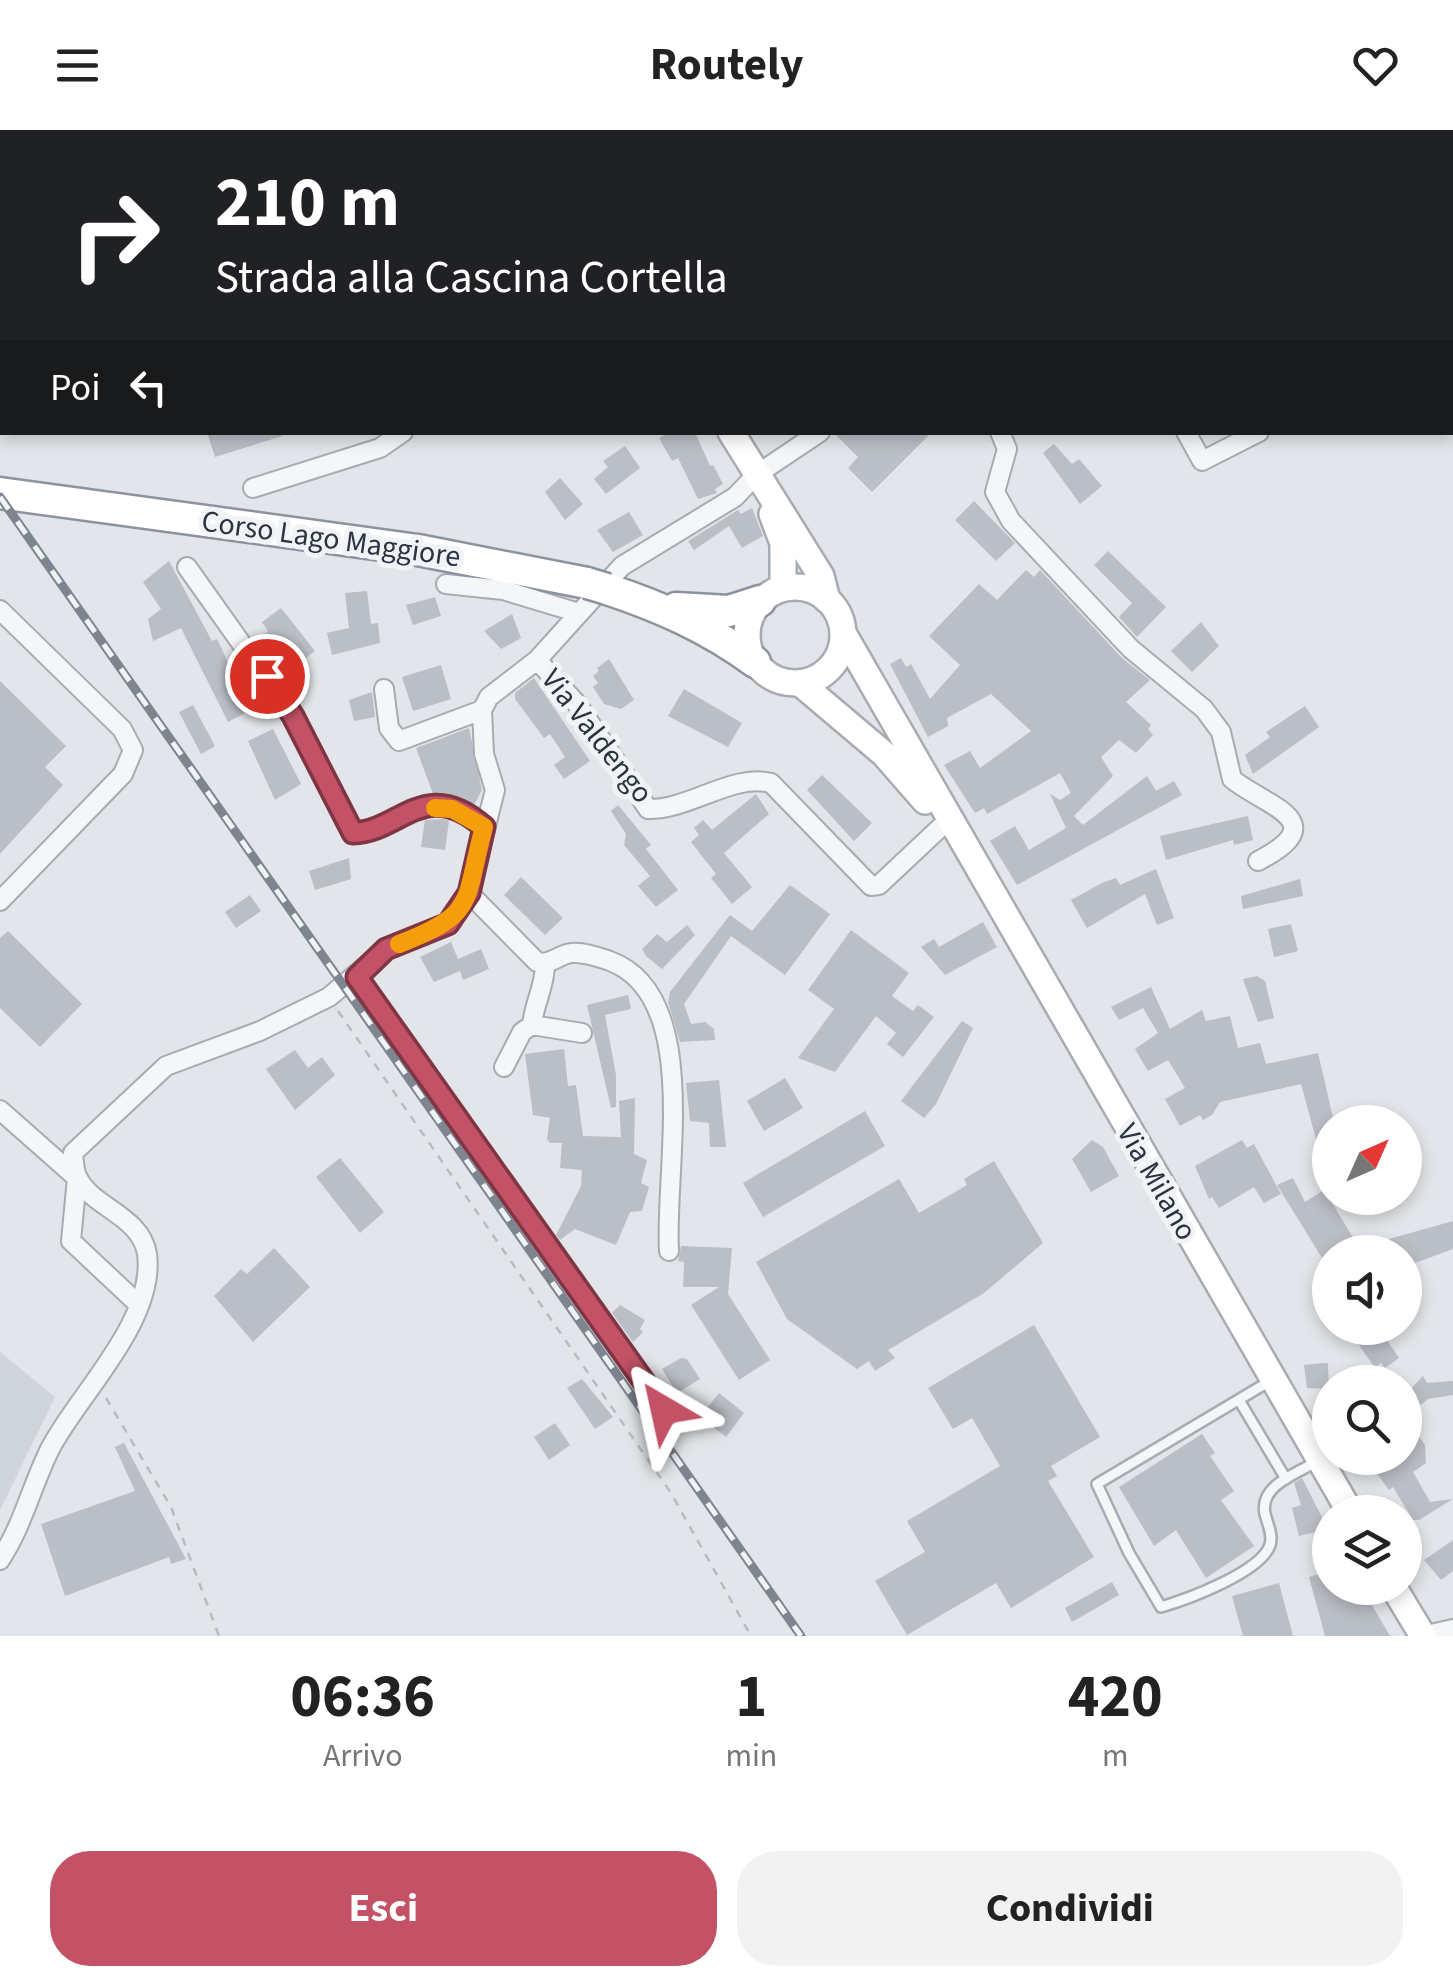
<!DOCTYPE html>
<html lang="it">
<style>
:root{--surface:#fff;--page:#f2f2f2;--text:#222;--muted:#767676;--accent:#c35266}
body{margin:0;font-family:"Source Sans 3",sans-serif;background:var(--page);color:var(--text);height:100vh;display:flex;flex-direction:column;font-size:38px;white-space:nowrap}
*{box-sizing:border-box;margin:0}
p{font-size:32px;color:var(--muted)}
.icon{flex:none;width:55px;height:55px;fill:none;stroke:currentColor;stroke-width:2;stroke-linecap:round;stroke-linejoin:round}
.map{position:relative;height:1506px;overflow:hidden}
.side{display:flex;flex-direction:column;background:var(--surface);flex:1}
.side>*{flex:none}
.top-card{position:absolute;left:0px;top:0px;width:1455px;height:305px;box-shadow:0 5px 15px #0003;background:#202124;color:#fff;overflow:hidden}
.needle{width:65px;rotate:45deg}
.controls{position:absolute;left:1312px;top:975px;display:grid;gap:20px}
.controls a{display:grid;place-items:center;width:110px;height:110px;border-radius:50%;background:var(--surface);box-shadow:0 5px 15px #0003;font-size:50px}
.pin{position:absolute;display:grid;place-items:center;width:85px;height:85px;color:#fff;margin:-42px;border:5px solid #fff;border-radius:50%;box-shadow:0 2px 10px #0007}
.me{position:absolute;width:110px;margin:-55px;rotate:324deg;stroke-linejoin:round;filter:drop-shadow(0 0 8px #0008)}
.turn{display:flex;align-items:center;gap:35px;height:210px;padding:0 50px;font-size:45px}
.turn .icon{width:130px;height:130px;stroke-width:2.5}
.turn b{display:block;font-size:70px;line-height:85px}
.then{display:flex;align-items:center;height:95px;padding:0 50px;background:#0003;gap:20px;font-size:38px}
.eta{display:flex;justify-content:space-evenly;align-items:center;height:170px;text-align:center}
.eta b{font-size:60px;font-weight:700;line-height:70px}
.cta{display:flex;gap:20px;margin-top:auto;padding:20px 50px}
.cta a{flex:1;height:115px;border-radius:40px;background:var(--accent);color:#fff;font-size:40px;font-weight:700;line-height:115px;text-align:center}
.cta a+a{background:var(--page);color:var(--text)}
header{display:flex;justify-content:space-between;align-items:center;height:130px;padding:0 50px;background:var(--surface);font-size:45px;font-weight:700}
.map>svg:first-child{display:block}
.built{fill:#d0d4db}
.building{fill:#babec6}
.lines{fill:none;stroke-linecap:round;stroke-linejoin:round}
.service-casing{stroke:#a7acb3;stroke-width:14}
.minor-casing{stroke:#a7acb3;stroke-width:22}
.secondary-casing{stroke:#a7acb3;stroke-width:30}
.trunk-casing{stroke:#8b939f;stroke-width:35}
.path{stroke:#b8bcc1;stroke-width:2.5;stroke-dasharray:8 8;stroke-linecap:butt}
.service{stroke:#f4f6f8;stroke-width:9}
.minor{stroke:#f4f6f8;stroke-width:18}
.secondary{stroke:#fff;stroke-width:25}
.trunk{stroke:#fff;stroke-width:30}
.rail-casing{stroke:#7d8591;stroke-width:9}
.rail{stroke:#f1f4f7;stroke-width:5;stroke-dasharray:15;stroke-linecap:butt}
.trunk-bridge-casing{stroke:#8b939f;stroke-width:35;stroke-linecap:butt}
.trunk-bridge{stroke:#fff;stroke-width:30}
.route-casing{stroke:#7f3542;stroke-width:25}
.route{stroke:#c35266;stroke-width:18}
.slow{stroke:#f59e0b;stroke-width:18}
.labels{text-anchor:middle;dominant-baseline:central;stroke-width:10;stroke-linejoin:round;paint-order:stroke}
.street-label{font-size:30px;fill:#2b3340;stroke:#f1f4f7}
</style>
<header><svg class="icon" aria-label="menu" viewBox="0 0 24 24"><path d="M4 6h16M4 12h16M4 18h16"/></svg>Routely<svg class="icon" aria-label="heart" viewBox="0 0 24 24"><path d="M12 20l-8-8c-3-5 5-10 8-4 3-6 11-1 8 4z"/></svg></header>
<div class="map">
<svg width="1453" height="1506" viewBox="0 0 1453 1506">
<rect width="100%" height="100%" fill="#e2e5e9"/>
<path class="built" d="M 0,1222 L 55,1267 L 0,1380 Z"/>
<path class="building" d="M 207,302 L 282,302 L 282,306 L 215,327 Z
M 669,302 L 695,302 L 710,336 L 713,335 L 723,354 L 715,359 L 717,363 L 698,369 L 678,328 L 672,331 L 659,308 Z
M 833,302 L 932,302 L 872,362 L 848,338 L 858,327 Z
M 1054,314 L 1072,334 L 1079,329 L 1102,356 L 1080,374 L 1043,323 Z
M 625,316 L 640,338 L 606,364 L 594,349 L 608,337 L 603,331 Z
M 560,348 L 583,374 L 565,390 L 545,362 Z
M 974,371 L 1015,413 L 996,431 L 955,390 Z
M 752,378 L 763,406 L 742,418 L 729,396 L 694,420 L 688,411 L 738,380 L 741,384 Z
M 629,382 L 643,405 L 613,422 L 597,400 Z
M 1108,421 L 1166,477 L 1137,507 L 1119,487 L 1132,473 L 1094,435 Z
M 169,431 L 212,511 L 217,509 L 243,564 L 249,561 L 257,577 L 228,592 L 181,498 L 153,511 L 148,489 L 161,479 L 143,452 Z
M 1026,440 L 1034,447 L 1040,440 L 1122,528 L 1150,550 L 1126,572 L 1151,595 L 1148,599 L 1153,605 L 1136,623 L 1119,610 L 1101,627 L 1113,646 L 1074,686 L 1083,695 L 1147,646 L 1156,661 L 1174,651 L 1182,665 L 1017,755 L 990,711 L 1015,696 L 1029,720 L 1066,698 L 1050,664 L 1060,670 L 1071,663 L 1060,643 L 987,684 L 984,678 L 975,683 L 944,635 L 970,621 L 980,638 L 1031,601 L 991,564 L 947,588 L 948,596 L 928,607 L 890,534 L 901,528 L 906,537 L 911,534 L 930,569 L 960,535 L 929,506 L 979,454 L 997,470 Z
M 367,461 L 371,494 L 378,493 L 380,513 L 332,525 L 327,503 L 349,498 L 345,463 Z
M 435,467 L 441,486 L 413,495 L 406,475 Z
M 281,478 L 315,521 L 294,537 L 287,528 L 283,531 L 264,505 L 268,501 L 262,492 Z
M 512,484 L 521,508 L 501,519 L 484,501 Z
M 1201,492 L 1219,516 L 1192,542 L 1171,521 Z
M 609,529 L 634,570 L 621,579 L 604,574 L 593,557 L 598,553 L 593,546 L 599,541 L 597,538 Z
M 441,535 L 451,569 L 413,581 L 402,547 Z
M 534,548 L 590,631 L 564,649 L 554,635 L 565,627 L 550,604 L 544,608 L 515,569 L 515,563 Z
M 0,551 L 66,616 L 45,637 L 63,655 L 0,724 Z
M 684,559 L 742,593 L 728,617 L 668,586 Z
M 372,562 L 375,587 L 354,591 L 349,570 Z
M 193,575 L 215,616 L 201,624 L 179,582 Z
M 1305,576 L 1319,597 L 1253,644 L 1245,625 L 1270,607 L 1266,602 Z
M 469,598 L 482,660 L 474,675 L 449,664 L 433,664 L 416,618 Z
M 273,599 L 301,654 L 275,670 L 248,611 Z
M 822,645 L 872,693 L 854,711 L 807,660 Z
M 756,664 L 769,684 L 724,723 L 752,757 L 732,774 L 711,748 L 716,744 L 691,712 L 699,705 L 694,698 L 703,690 L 712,700 Z
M 618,675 L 651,715 L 646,719 L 678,760 L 656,777 L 638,756 L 650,746 L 624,715 L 626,704 L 611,681 Z
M 1248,686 L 1253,710 L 1234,715 L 1233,710 L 1166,730 L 1160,706 Z
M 443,689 L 449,691 L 445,720 L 421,717 L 425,690 Z
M 349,728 L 351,749 L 315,760 L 309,741 Z
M 1156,739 L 1174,788 L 1157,795 L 1145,764 L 1087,798 L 1071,770 L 1104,752 L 1116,748 L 1120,755 Z
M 521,747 L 563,788 L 545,805 L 504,765 Z
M 1300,749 L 1303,766 L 1243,779 L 1241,766 Z
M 790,755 L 830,784 L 785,845 L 731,806 L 684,874 L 691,894 L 705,892 L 714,899 L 715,910 L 680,912 L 668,872 L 670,862 L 730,785 L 752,801 Z
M 250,765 L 261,781 L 236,798 L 225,782 Z
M 983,792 L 997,817 L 945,845 L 921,817 L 934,809 L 939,817 Z
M 1291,794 L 1298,821 L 1274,827 L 1268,799 Z
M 687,795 L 695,805 L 662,839 L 646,826 L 642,819 L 657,804 L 667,812 Z
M 851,800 L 909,843 L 892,866 L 913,881 L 918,875 L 934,887 L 903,927 L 887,914 L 896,903 L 876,886 L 835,942 L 798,928 L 834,879 L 808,860 Z
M 8,801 L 82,874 L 40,917 L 0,878 L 0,808 Z
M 451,812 L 458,829 L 481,819 L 489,839 L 463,850 L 460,841 L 434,852 L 420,827 Z
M 1257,846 L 1265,851 L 1274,888 L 1258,892 L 1243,849 Z
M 1151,857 L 1170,899 L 1202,880 L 1206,891 L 1230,886 L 1238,918 L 1260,913 L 1266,934 L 1318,923 L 1334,992 L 1330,992 L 1330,1045 L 1326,1046 L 1301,954 L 1220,972 L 1212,985 L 1203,990 L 1200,985 L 1180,996 L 1165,969 L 1185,958 L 1168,930 L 1148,941 L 1135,919 L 1158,903 L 1143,878 L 1119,890 L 1111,877 Z
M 628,865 L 631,879 L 605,885 L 616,945 L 616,977 L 611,978 L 587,875 Z
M 962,891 L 973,898 L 936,974 L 924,988 L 901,971 Z
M 564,919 L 568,956 L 576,955 L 583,1006 L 621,1007 L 619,971 L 635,968 L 634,1024 L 647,1030 L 641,1053 L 649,1057 L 642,1081 L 630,1082 L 616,1115 L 575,1099 L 560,1110 L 556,1105 L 581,1056 L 582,1040 L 560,1038 L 562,1013 L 550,1013 L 547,1009 L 550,988 L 533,985 L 525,924 Z
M 295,920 L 308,938 L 322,927 L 335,945 L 295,980 L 266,939 Z
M 785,948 L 803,978 L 764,1001 L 747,971 Z
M 719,950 L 726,1017 L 710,1017 L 709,993 L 690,991 L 686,953 Z
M 865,981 L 885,1016 L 763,1087 L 743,1053 Z
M 1092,1010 L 1103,1017 L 1119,1046 L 1091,1062 L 1072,1029 Z
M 1242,1010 L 1247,1018 L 1254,1014 L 1281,1064 L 1264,1073 L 1254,1057 L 1219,1078 L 1212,1067 L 1209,1069 L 1195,1036 Z
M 340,1028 L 384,1082 L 360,1103 L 316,1047 Z
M 994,1031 L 1043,1113 L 984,1163 L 888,1220 L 895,1228 L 875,1241 L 869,1231 L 857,1239 L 787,1189 L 756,1132 L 899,1049 L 919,1083 L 967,1055 L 964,1049 Z
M 1293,1048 L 1305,1072 L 1324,1060 L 1362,1122 L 1330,1122 L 1330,1141 L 1277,1055 Z
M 1453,1091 L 1453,1119 L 1415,1133 L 1405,1132 L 1405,1122 L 1394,1122 L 1389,1109 Z
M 681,1116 L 732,1118 L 728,1164 L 770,1230 L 739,1250 L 691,1175 L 719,1157 L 683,1157 L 684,1132 L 678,1131 Z
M 274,1118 L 310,1157 L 253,1212 L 214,1166 L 241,1139 L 247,1144 Z
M 620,1175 L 645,1190 L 640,1199 L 643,1202 L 633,1212 L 612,1183 Z
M 1034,1195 L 1100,1307 L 1051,1336 L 1057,1346 L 1048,1351 L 1094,1427 L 1011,1478 L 996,1453 L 907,1505 L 875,1451 L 925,1422 L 907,1391 L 1000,1336 L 972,1288 L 953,1299 L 928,1258 Z
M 1347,1198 L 1379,1198 L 1399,1228 L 1385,1238 L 1381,1233 L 1375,1238 Z
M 681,1228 L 687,1229 L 700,1249 L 677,1263 L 662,1239 Z
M 1323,1233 L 1328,1233 L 1329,1259 L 1307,1258 L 1304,1235 Z
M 1423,1246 L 1427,1253 L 1453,1251 L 1453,1265 L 1428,1269 L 1405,1287 L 1405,1265 Z
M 582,1249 L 613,1287 L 595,1299 L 567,1258 Z
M 719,1263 L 744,1283 L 726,1307 L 700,1287 Z
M 1405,1287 L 1425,1315 L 1426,1333 L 1413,1342 L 1430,1372 L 1453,1369 L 1419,1390 L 1413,1390 L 1393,1357 L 1389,1360 L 1376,1342 L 1397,1328 L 1405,1328 Z
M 555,1293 L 570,1315 L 549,1330 L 534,1307 Z
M 1202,1304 L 1215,1323 L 1210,1326 L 1234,1361 L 1221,1370 L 1254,1416 L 1206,1448 L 1176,1400 L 1154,1416 L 1119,1357 Z
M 124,1313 L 186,1429 L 171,1434 L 169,1427 L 65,1466 L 41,1394 L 135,1361 L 115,1317 Z
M 1302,1348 L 1328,1399 L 1299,1406 L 1292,1378 L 1301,1375 L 1294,1353 Z
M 1453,1410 L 1453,1441 L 1441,1450 L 1424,1430 Z
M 1330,1441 L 1330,1458 L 1343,1458 L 1345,1464 L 1363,1460 L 1390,1506 L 1325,1506 L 1309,1447 Z
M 1112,1452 L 1119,1465 L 1072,1492 L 1065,1478 Z
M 1279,1453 L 1293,1506 L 1243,1506 L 1232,1466 Z"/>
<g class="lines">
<defs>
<path id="service" d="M 1270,1251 L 1097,1354 L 1129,1423 L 1161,1477 C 1188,1469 1261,1442 1270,1415 C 1273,1405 1268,1395 1265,1384 C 1259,1356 1295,1344 1316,1332
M 1239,1270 L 1286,1349"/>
<path id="minor" d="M 387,0 L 388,2
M 800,0 L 802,2
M 1020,0 L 1022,2
M 421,2 L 425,0
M 1224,2 L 1227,0
M 1000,302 L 1007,319 L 995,362 L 1011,391 L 1131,519 L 1204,579 L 1221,602 L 1232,649 C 1265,676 1336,691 1258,731
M 1186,302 L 1202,331 L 1259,302
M 253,358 L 380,318 L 403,302
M 187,437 L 293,586 L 353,703 C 402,701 425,646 484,697
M 446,454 L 503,460 L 579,483
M 0,480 L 122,599 L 133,620 L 123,644 L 0,771
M 537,530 L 577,574 L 648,679 C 689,680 733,643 771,653 L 871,756 L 879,755 L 944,694
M 384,559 L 389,598 L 399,611 L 482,580
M 469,763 L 537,832 C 550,836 559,824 572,823 C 585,822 598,827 610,831 C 703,866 664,1040 669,1121
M 357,847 L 665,1280
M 532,895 L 582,903
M 504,937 L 522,902 L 532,895 C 534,873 545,857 545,834
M 0,980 L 77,1048 L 71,1111 L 137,1173
M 0,1430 C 23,1395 32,1355 50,1319 C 77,1266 156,1191 147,1124 C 141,1085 90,1077 77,1046 C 74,1040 74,1030 73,1023 L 166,936 L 260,901 L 329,867 L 386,819 L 448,795 L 469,763 L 495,660 L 484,624 L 482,580 L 489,567 L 537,530 L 622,436 L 735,367 L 756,345 L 820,302
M 1422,1506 L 1453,1499"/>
<path id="secondary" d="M 560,0 L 561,2
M 731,302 L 821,446 L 827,470
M 772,384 L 783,413 L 783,458
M747 505a48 48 0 1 1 96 0a48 48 0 1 1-96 0Z
M 843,503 L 1350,1382
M 800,553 L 884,624 L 925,671
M 1394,1458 L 1423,1506"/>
<path id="trunk" d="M 0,363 L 418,420 L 587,453
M 607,459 C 661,477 709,498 755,532
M 676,478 L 729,481 L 760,471"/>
</defs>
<use href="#service" class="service-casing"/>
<use href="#minor" class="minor-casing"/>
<use href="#secondary" class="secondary-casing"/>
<use href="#trunk" class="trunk-casing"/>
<path class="path" d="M 338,881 L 671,1363 L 751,1506
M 106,1268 L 171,1377 L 219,1506"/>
<use href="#service" class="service"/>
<use href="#minor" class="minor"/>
<use href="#secondary" class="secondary"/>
<use href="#trunk" class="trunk"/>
<defs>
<path id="rail" d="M 0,367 L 801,1506"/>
</defs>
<use href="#rail" class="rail-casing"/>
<use href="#rail" class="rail"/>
<defs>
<path id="trunk-bridge" d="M 587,453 L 607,459"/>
</defs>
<use href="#trunk-bridge" class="trunk-bridge-casing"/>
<use href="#trunk-bridge" class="trunk-bridge"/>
</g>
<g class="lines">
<defs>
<path id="route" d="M 267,546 L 293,586 L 353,703 C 400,702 425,645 484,697 L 469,763 L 448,794 L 386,819 L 357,847 L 664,1280"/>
</defs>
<use href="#route" class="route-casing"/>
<use href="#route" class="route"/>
<path class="slow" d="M 399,814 C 479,783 463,772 484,697 L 452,679 L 435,678"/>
</g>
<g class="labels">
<g class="street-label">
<text transform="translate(331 409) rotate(8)">Corso Lago Maggiore</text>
<text transform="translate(597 606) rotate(52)">Via Valdengo</text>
<text transform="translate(1157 1052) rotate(60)">Via Milano</text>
</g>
</g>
</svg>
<div class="controls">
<a><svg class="needle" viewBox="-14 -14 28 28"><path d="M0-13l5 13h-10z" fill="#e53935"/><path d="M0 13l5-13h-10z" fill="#767676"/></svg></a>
<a><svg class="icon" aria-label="sound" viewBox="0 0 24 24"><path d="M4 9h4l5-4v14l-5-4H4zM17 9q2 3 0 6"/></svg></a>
<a><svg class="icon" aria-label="search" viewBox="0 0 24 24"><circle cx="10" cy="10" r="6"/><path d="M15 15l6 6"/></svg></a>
<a><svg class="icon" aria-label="layers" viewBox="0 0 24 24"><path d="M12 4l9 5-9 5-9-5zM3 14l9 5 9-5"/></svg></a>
</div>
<div class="pin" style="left:267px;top:546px;background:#d93025"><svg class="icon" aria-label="arrive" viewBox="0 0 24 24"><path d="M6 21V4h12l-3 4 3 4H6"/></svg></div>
<svg class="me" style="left:664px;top:1280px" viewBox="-20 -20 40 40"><path d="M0-17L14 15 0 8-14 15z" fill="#c35266" stroke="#fff" stroke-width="4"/></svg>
<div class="top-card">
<div class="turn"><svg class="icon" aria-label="right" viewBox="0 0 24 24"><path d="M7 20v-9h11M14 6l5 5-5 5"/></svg><div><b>210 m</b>Strada alla Cascina Cortella</div></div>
<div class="then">Poi<svg class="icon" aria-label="left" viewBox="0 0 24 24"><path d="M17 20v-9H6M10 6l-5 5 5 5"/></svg></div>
</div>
</div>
<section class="side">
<div class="eta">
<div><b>06:36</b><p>Arrivo</p></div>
<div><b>1</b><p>min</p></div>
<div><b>420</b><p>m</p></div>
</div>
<div class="cta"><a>Esci</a><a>Condividi</a></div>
</section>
